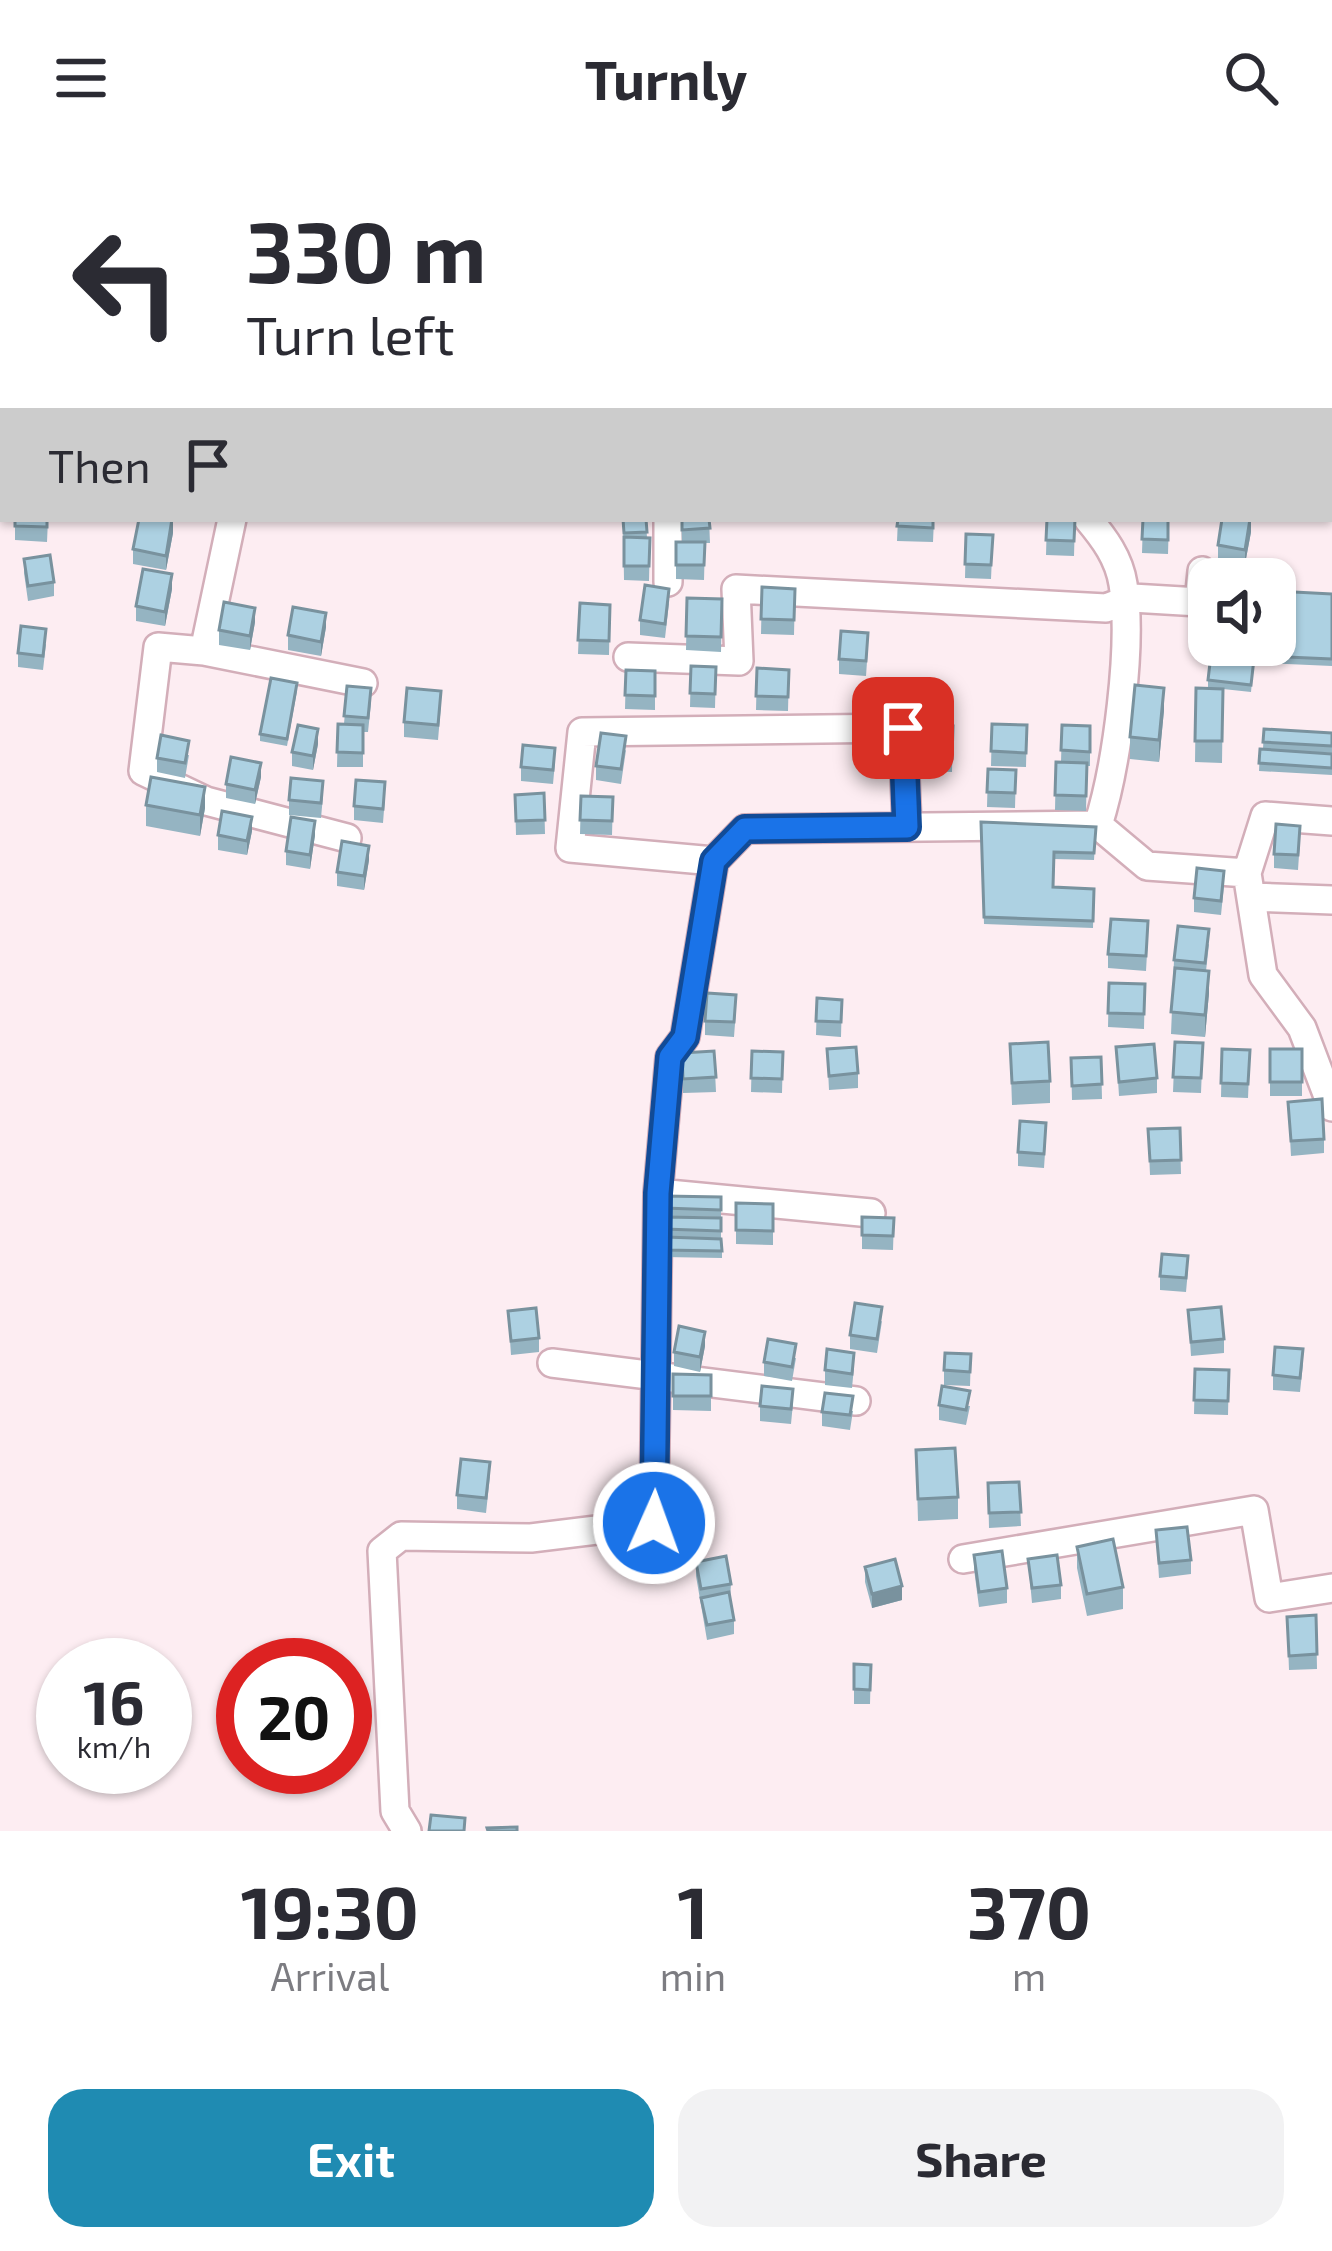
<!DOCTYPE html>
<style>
:root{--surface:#fff;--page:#f2f2f3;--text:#2b2b33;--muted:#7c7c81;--accent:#1f8bb2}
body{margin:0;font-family:"Exo 2",sans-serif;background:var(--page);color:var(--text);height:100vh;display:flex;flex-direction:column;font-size:45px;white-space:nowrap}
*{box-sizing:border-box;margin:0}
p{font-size:39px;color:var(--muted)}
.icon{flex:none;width:66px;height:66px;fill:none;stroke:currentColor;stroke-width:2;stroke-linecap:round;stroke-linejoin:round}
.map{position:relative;height:1675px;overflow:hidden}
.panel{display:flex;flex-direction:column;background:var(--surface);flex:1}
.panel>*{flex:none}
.guide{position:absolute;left:0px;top:0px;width:1332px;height:366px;box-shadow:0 3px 9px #0004;background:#fff;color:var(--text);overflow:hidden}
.buttons{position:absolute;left:1188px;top:402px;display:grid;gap:24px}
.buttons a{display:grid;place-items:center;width:108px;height:108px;border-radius:24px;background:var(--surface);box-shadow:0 3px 9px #0004;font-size:60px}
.speed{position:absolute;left:36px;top:1482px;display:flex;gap:24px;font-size:60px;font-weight:700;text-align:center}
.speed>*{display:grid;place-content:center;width:156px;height:156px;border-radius:50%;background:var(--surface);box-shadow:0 3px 9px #0004;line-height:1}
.speed small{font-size:30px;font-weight:400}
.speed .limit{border:18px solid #d22;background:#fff;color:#111}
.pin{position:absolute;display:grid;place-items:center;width:102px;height:102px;color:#fff;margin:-51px;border-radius:24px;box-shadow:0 6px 18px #0006}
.me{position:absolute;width:132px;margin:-66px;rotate:2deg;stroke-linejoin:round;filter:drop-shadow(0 0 9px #0008)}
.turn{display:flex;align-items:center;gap:42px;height:252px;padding:0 48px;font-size:54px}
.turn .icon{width:156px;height:156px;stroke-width:2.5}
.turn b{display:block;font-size:84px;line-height:102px}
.then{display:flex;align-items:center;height:114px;padding:0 48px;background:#0003;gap:24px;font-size:45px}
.eta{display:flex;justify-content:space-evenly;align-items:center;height:204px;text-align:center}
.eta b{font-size:72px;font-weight:700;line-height:84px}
.cta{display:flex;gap:24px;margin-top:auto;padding:24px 48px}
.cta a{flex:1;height:138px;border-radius:36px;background:var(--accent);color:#fff;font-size:48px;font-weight:700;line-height:138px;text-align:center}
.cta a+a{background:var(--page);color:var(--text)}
header{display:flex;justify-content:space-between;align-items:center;height:156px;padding:0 48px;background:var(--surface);font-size:54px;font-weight:700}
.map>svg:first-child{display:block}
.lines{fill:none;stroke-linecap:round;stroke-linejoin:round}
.minor-casing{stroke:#d3aeb9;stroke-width:32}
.major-casing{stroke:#d3d0d1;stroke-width:38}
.minor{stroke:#fff;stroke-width:27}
.major{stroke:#f9d2de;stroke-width:33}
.wall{fill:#95b4c2}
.shaded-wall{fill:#79929e}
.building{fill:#add1e2;stroke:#79929e;stroke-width:3}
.route-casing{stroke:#114b97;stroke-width:30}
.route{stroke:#1a73e8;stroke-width:21}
</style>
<header><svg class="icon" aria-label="menu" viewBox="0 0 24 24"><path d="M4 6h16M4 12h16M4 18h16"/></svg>Turnly<svg class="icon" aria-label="search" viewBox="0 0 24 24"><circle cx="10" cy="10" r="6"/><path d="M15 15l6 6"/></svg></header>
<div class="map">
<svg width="1332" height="1675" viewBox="0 0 1332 1675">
<rect width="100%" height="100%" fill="#fdedf2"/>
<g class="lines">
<defs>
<path id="minor" d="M 999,0 L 1000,3
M 1329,47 L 1332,47
M 232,363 L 204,495 L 363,527
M 668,363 L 668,426
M 1088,363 C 1104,382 1119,402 1123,428 C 1133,488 1117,610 1098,669
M 204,495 L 158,491 L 143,615 L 206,645 L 347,682
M 628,501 L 739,505 L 736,433 L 1106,452 L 1132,442 L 1199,446 L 1202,415
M 1098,669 L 1147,710 L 1247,717 L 1263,819 L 1302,872 L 1332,951
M 714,705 L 570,692 L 582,576 L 903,572 L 907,671
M 1247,717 L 1265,660 L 1332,665
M 1253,741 L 1332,744
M 658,1037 L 871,1057
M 552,1207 L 856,1245
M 963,1403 L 1254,1354 L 1269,1442 L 1332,1432
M 407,1675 L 395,1655 L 382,1395 L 401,1380 L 531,1382 L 654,1367 L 658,1037 L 670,901 L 685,881 L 714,705 L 745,673 L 1098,669"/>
<path id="major" d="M 1329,109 L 1332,109
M 0,250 L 3,250"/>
</defs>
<use href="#minor" class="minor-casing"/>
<use href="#major" class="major-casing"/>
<use href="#minor" class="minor"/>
<use href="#major" class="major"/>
</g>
<path class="wall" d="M 1329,150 L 1332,150 L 1332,230 L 1329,230 Z
M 15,363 L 48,363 L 47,386 L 15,384 Z
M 623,363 L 646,363 L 647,382 L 650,382 L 649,425 L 624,424 Z
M 681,363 L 709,363 L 710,387 L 705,387 L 704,424 L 676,423 L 676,386 L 682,386 Z
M 898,363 L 934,363 L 933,386 L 897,385 Z
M 1047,363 L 1075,363 L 1074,400 L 1046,399 Z
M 1143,363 L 1169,363 L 1168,398 L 1142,397 Z
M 1251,376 L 1245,408 L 1218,404 L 1218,389 Z
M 173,377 L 166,414 L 133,408 L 133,393 Z
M 966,378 L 993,379 L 991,423 L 965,422 Z
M 24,403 L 54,426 L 54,440 L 28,445 L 24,417 Z
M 762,431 L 795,433 L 794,479 L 761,478 Z
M 172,433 L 165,470 L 136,465 L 136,450 Z
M 1332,438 L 1332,510 L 1266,507 L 1266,500 Z
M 687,442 L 722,443 L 721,496 L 686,494 Z
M 580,447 L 610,449 L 609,499 L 578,498 Z
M 669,447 L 665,482 L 640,479 L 640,464 Z
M 255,466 L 250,494 L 219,489 L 219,474 Z
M 326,471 L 321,500 L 288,494 L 288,479 Z
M 46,488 L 43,514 L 18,511 L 18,497 Z
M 868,491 L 866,520 L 839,518 L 839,503 Z
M 1255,494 L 1251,536 L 1223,533 L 1222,607 L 1195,606 L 1196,532 L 1208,532 L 1208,524 Z
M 691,510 L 716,511 L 715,552 L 690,551 Z
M 757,512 L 789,514 L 788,555 L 756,554 Z
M 626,514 L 655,515 L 655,554 L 625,553 Z
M 347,530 L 371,547 L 368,576 L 363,576 L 363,611 L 337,611 L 338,568 L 344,568 Z
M 297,535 L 287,590 L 260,585 L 260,578 Z
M 441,549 L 438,584 L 404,581 L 404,566 Z
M 1164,554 L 1159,606 L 1130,603 L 1130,581 Z
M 992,568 L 1027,569 L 1026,611 L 991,610 Z
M 924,569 L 953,570 L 952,616 L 923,615 Z
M 1062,569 L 1090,570 L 1090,610 L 1087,610 L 1086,655 L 1055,654 L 1056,606 L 1061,606 Z
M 1264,573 L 1332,577 L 1332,597 L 1263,593 Z
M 318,588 L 313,614 L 292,610 L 292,596 Z
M 1260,593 L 1332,598 L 1332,619 L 1259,615 Z
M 626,594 L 621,628 L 596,624 L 596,610 Z
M 189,599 L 185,622 L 157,616 L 157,602 Z
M 555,606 L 553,628 L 521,625 L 521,611 Z
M 988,613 L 1016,614 L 1015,652 L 987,651 Z
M 261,621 L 255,648 L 226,642 L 226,628 Z
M 544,637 L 545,678 L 516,679 L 515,639 Z
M 323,640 L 321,662 L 289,659 L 289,644 Z
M 581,640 L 613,641 L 612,679 L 580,678 Z
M 385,641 L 383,667 L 354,664 L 354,650 Z
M 146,649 L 205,652 L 200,680 L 146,670 Z
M 981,666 L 1096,671 L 1094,704 L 1054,703 L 1053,731 L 1094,733 L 1093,772 L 984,768 Z
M 252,675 L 247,699 L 218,694 L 218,679 Z
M 315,679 L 310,713 L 286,709 L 286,695 Z
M 1300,684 L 1298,714 L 1274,712 L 1274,698 Z
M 369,704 L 364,734 L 337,730 L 337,716 Z
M 1224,729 L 1221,759 L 1194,756 L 1194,742 Z
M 1148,780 L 1146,815 L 1108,812 L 1108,798 Z
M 1209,788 L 1206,815 L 1209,837 L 1205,881 L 1171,878 L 1174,804 Z
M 1109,827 L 1145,828 L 1144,873 L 1108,871 Z
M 817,842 L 842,844 L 841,881 L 816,879 Z
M 736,854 L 734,881 L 705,879 L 705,865 Z
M 1175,886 L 1203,887 L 1201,937 L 1173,936 Z
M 1010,888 L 1050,925 L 1050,947 L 1012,949 Z
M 1116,891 L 1157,922 L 1157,937 L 1119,940 Z
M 827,893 L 858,917 L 858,932 L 829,934 Z
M 1222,893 L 1250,894 L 1248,942 L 1221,941 Z
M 1270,893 L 1302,893 L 1302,940 L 1270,940 Z
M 714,895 L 716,936 L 683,937 L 682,897 Z
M 752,895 L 783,896 L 782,937 L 751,936 Z
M 1101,901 L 1102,943 L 1072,944 L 1071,902 Z
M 1288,946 L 1324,983 L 1324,997 L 1291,1000 Z
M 1180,972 L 1181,1018 L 1150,1019 L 1148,973 Z
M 1046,982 L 1044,1012 L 1018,1010 L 1018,996 Z
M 664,1040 L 721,1041 L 721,1061 L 664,1060 Z
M 736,1047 L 773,1048 L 773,1089 L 736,1088 Z
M 664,1061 L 721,1062 L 721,1082 L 664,1081 Z
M 862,1061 L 894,1062 L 893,1094 L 862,1093 Z
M 665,1081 L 722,1095 L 722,1102 L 664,1101 Z
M 1188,1114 L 1186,1136 L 1160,1134 L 1160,1120 Z
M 1188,1154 L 1224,1183 L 1224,1197 L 1191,1200 Z
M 508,1155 L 539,1182 L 539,1196 L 511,1199 Z
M 882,1165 L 877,1197 L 850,1193 L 850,1179 Z
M 705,1190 L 700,1216 L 674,1210 L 674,1196 Z
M 971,1198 L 970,1230 L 944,1229 L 944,1214 Z
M 796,1202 L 792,1225 L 764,1220 L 764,1206 Z
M 1303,1208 L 1300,1236 L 1273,1234 L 1273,1219 Z
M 854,1211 L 852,1232 L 825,1229 L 825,1214 Z
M 1195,1213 L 1229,1214 L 1228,1259 L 1194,1258 Z
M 673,1218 L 711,1219 L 711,1255 L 673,1254 Z
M 793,1247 L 791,1268 L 760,1265 L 760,1250 Z
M 939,1249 L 970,1250 L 966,1269 L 939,1264 Z
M 853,1255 L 850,1274 L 822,1270 L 822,1256 Z
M 916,1294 L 958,1341 L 958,1363 L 918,1365 Z
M 490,1320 L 486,1357 L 457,1353 L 457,1339 Z
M 1019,1326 L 1021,1370 L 989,1372 L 988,1327 Z
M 1156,1374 L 1191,1404 L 1191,1418 L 1159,1422 Z
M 1077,1391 L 1123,1431 L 1123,1453 L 1087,1460 L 1077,1412 Z
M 974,1399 L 1007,1432 L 1007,1447 L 979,1451 L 974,1413 Z
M 1028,1403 L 1061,1429 L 1061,1443 L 1032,1447 Z
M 696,1406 L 731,1428 L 730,1442 L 734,1464 L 734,1478 L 707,1484 L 696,1420 Z
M 865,1411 L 902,1444 L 872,1452 L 865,1426 Z
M 1316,1459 L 1317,1513 L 1289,1514 L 1287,1461 Z
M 854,1508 L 871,1509 L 870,1548 L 854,1548 Z"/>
<path class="shaded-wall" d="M 173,363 L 173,377 L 166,414 L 166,400 Z
M 1251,363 L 1251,376 L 1245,408 L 1245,394 Z
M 172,418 L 172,433 L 165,470 L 165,456 Z
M 255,452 L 255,466 L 250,494 L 250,480 Z
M 326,457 L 326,471 L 321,500 L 321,486 Z
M 1164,532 L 1164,554 L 1159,606 L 1159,584 Z
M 318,573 L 318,588 L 313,614 L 313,600 Z
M 261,607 L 261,621 L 255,648 L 255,634 Z
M 205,631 L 205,652 L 200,680 L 200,659 Z
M 252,661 L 252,675 L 247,699 L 247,685 Z
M 315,665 L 315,679 L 310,713 L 310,699 Z
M 369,690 L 369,704 L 364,734 L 364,720 Z
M 1209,815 L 1209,837 L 1205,881 L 1205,859 Z
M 705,1176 L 705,1190 L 700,1216 L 700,1201 Z
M 902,1430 L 902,1444 L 872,1452 L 872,1438 Z"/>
<path class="building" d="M 327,0 L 362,0 L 362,3 L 327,3 Z
M 405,0 L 424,0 L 424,3 L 405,3 Z
M 614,0 L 647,0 L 647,3 L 614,3 Z
M 1108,0 L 1133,0 L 1133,3 L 1108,3 Z
M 1243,0 L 1266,0 L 1266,3 L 1242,3 Z
M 1329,150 L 1332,150 L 1332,201 L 1329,201 Z
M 15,363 L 47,363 L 47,371 L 15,370 Z
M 139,363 L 172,363 L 166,400 L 133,393 Z
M 623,363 L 646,363 L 647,376 L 624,377 Z
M 682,363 L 709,363 L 710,372 L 682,374 Z
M 898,363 L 933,363 L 933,372 L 897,370 Z
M 1047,363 L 1075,363 L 1074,385 L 1046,384 Z
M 1143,363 L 1168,363 L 1168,384 L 1142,383 Z
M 1222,363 L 1250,363 L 1245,394 L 1218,389 Z
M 966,378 L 993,379 L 991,409 L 965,408 Z
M 624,381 L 650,382 L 649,410 L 624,410 Z
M 676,386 L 705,386 L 704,409 L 676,409 Z
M 50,399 L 54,426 L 28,430 L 24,403 Z
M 143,413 L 172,418 L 165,456 L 136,450 Z
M 645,429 L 669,433 L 665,468 L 640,464 Z
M 762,431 L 795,433 L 794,464 L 761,463 Z
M 1275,435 L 1332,438 L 1332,503 L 1266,500 L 1266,489 L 1275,489 Z
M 687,442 L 722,443 L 721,481 L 686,480 Z
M 224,446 L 255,452 L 250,480 L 219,474 Z
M 580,447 L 610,449 L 609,485 L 578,484 Z
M 293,451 L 326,457 L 321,486 L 288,479 Z
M 21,470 L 46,473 L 43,500 L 18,497 Z
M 841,475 L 868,477 L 866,505 L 839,503 Z
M 1212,490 L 1255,494 L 1251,529 L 1208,524 Z
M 691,510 L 716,511 L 715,538 L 690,537 Z
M 757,512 L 789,514 L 788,541 L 756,540 Z
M 626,514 L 655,515 L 655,540 L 625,539 Z
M 271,522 L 297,527 L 287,583 L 260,578 Z
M 1135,529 L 1164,532 L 1159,584 L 1130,581 Z
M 347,530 L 371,532 L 368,562 L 344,560 Z
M 407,532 L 441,535 L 438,569 L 404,566 Z
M 1196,532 L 1223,533 L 1222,585 L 1195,585 Z
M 338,568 L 363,569 L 363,597 L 337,596 Z
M 992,568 L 1027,569 L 1026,597 L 991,595 Z
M 298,569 L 318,573 L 313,600 L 292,596 Z
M 924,569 L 953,570 L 952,602 L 923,600 Z
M 1062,569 L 1090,570 L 1090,596 L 1061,594 Z
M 1264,573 L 1332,577 L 1332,590 L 1263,586 Z
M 601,577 L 626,580 L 621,613 L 596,610 Z
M 161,579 L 189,585 L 185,607 L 157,602 Z
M 523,589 L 555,592 L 553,614 L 521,611 Z
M 1260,593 L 1332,598 L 1332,612 L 1259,607 Z
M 231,601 L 261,607 L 255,634 L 226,628 Z
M 1056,606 L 1087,607 L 1086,640 L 1055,639 Z
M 988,613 L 1016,614 L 1015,637 L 987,636 Z
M 151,621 L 205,631 L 200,659 L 146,649 Z
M 291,622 L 323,625 L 321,647 L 289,644 Z
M 356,624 L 385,626 L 383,653 L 354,650 Z
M 544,637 L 545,664 L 516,665 L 515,639 Z
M 581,640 L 613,641 L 612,665 L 580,664 Z
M 222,655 L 252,661 L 247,685 L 218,679 Z
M 291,661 L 315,665 L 310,699 L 286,695 Z
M 981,666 L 1096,671 L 1094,697 L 1054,696 L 1053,731 L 1094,733 L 1093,765 L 984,761 Z
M 1276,668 L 1300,670 L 1298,699 L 1274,698 Z
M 342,685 L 369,690 L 364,720 L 337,716 Z
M 1197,712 L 1224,715 L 1221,745 L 1194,742 Z
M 1111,763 L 1148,765 L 1146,800 L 1108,798 Z
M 1178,770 L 1209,773 L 1205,807 L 1174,804 Z
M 1175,812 L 1209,815 L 1205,859 L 1171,856 Z
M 1109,827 L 1145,828 L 1144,858 L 1108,857 Z
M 707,837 L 736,839 L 734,866 L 705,865 Z
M 817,842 L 842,844 L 841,866 L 816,865 Z
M 1048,886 L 1050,925 L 1012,927 L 1010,888 Z
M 1175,886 L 1203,887 L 1201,922 L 1173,921 Z
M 1154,888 L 1157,922 L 1119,926 L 1116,891 Z
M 856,891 L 858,917 L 829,920 L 827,893 Z
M 1222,893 L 1250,894 L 1248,928 L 1221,927 Z
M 1270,893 L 1302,893 L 1302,926 L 1270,926 Z
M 714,895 L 716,921 L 683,923 L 682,897 Z
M 752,895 L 783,896 L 782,923 L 751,922 Z
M 1101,901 L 1102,928 L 1072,930 L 1071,902 Z
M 1322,943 L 1324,983 L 1291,985 L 1288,946 Z
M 1020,965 L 1046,967 L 1044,998 L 1018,996 Z
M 1180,972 L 1181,1004 L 1150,1005 L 1148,973 Z
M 664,1040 L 721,1041 L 721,1054 L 664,1052 Z
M 736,1047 L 773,1048 L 773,1075 L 736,1074 Z
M 664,1061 L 721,1062 L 721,1075 L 664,1073 Z
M 862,1061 L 894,1062 L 893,1080 L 862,1079 Z
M 665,1081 L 721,1083 L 722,1095 L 664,1094 Z
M 1162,1098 L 1188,1100 L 1186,1122 L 1160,1120 Z
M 855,1147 L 882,1151 L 877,1183 L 850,1179 Z
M 1221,1151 L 1224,1183 L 1191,1186 L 1188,1154 Z
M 536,1152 L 539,1182 L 511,1185 L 508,1155 Z
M 679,1170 L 705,1176 L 700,1201 L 674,1196 Z
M 768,1183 L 796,1188 L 792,1211 L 764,1206 Z
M 1275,1191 L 1303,1193 L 1300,1222 L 1273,1219 Z
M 827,1193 L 854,1197 L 852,1218 L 825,1214 Z
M 945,1197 L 971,1198 L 970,1216 L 944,1214 Z
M 1195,1213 L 1229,1214 L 1228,1245 L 1194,1244 Z
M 673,1218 L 711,1219 L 711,1240 L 673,1240 Z
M 762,1230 L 793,1233 L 791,1253 L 760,1250 Z
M 942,1230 L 970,1235 L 966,1254 L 939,1249 Z
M 825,1237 L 853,1240 L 850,1259 L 822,1256 Z
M 955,1292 L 958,1341 L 918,1343 L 916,1294 Z
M 461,1303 L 490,1306 L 486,1342 L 457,1339 Z
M 1019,1326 L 1021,1356 L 989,1357 L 988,1327 Z
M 1187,1371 L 1191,1404 L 1159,1407 L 1156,1374 Z
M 1113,1383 L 1123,1431 L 1087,1438 L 1077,1391 Z
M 1002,1395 L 1007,1432 L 979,1436 L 974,1399 Z
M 1057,1399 L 1061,1429 L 1032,1432 L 1028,1403 Z
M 726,1400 L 731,1428 L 701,1433 L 696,1406 Z
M 895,1403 L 902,1430 L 872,1438 L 865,1411 Z
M 729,1436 L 734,1464 L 707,1469 L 701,1442 Z
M 1316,1459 L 1317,1498 L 1289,1500 L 1287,1461 Z
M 854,1508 L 871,1509 L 870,1534 L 854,1533 Z
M 431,1659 L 465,1662 L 464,1675 L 429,1675 Z
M 517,1671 L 517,1675 L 488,1675 L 487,1672 Z"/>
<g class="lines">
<defs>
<path id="route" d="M 654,1367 L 658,1037 L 670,901 L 685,881 L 714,705 L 745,673 L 907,671 L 903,572"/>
</defs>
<use href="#route" class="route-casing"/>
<use href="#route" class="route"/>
</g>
</svg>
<div class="buttons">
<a><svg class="icon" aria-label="sound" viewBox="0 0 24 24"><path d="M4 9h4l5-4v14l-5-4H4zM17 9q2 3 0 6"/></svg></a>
</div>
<div class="speed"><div>16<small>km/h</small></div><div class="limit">20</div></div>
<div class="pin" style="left:903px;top:572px;background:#d93025"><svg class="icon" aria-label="arrive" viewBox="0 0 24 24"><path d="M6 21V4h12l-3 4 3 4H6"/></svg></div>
<svg class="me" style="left:654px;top:1367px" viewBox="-20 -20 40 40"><circle r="17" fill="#1a73e8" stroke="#fff" stroke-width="3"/><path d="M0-11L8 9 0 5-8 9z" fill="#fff"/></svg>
<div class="guide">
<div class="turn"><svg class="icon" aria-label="left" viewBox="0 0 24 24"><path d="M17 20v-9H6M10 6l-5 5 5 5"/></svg><div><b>330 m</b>Turn left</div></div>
<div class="then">Then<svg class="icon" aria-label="arrive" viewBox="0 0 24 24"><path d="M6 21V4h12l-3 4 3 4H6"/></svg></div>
</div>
</div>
<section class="panel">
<div class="eta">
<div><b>19:30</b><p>Arrival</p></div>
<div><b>1</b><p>min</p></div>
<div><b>370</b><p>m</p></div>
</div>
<div class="cta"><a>Exit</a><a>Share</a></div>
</section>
